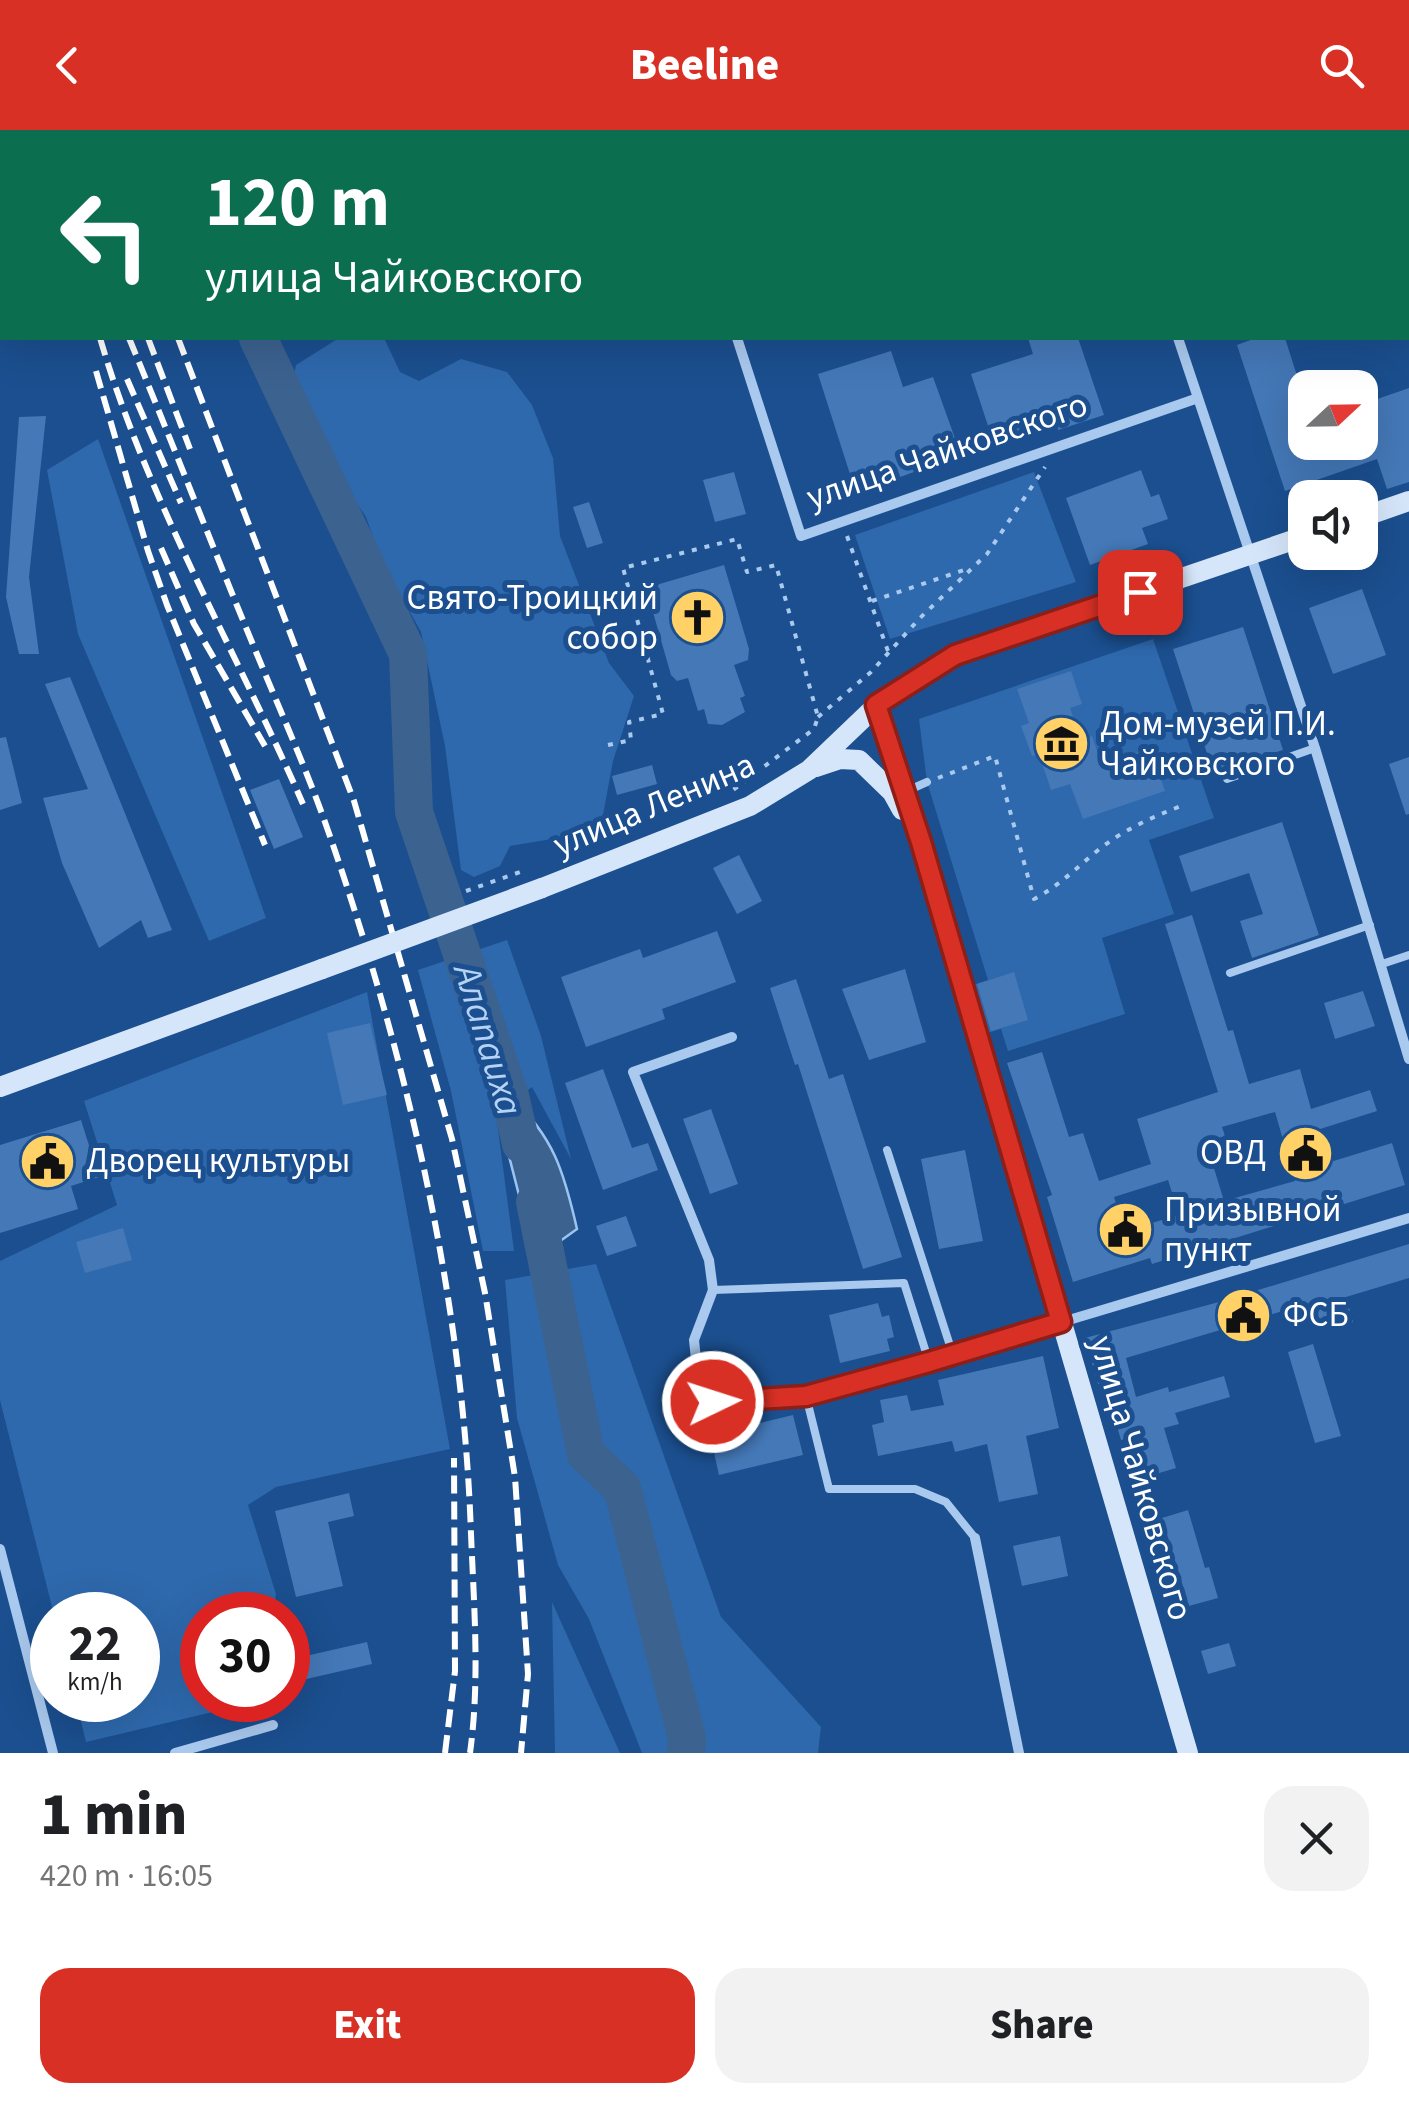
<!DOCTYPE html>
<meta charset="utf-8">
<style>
:root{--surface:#fff;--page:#f2f2f2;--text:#202124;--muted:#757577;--accent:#d93025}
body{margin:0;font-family:"Source Sans 3",sans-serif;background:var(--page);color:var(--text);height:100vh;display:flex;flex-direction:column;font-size:38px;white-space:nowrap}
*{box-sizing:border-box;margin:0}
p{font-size:32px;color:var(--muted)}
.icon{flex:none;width:55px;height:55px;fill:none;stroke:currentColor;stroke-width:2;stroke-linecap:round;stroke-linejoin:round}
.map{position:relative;height:1623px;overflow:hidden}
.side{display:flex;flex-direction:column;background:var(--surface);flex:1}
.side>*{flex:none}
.guide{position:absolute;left:0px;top:0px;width:1410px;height:210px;box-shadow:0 10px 40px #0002;background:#0b6e4f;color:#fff;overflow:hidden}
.needle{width:65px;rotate:68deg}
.buttons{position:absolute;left:1288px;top:240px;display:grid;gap:20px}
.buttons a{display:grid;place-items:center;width:90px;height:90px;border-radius:20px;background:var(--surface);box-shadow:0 10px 40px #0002;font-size:50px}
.speed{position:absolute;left:30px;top:1462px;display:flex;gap:20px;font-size:50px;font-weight:700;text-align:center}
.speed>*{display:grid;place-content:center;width:130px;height:130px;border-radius:50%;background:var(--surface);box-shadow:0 10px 40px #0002;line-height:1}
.speed small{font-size:25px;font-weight:400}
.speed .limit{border:15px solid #d22;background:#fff;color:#111}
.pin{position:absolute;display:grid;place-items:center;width:85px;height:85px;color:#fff;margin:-42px;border-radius:20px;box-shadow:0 5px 15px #0006}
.me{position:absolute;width:110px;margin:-55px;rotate:86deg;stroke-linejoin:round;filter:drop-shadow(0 0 8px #0008)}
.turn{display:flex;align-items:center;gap:35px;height:210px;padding:0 40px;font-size:45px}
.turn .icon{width:130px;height:130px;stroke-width:2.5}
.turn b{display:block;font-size:70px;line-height:85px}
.round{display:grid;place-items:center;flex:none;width:105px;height:105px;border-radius:30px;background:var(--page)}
.overview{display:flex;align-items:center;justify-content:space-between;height:170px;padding:0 40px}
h1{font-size:60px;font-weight:800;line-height:75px}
.cta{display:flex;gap:20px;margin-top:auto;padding:20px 40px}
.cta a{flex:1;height:115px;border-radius:30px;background:var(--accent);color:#fff;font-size:40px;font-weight:800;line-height:115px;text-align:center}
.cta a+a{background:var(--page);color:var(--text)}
header{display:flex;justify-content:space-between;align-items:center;height:130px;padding:0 40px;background:var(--accent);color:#fff;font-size:45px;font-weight:800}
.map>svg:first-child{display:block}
.green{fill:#2e69ad}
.water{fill:#3c6290;stroke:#9cc4f0;stroke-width:2.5}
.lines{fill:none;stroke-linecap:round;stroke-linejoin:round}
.river{stroke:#3c6290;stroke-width:38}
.building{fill:#4478b7;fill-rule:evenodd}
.path{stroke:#a9c9ee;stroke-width:4;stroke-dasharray:5 8;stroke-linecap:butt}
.lane{stroke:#a9c9ee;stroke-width:8}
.street{stroke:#a9c9ee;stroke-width:10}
.secondary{stroke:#d6e6fa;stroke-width:20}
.rail{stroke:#fff;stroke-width:6;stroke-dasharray:18 8;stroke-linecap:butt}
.secondary-bridge{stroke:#d6e6fa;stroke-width:20}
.route-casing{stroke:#8d1f18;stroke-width:25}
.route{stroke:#d93025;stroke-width:18}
.labels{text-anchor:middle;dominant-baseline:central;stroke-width:10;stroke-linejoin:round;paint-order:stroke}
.street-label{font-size:35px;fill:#fff;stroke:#1b4f8f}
.poi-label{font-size:35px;fill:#fff;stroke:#1b4f8f;text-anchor:start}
.water-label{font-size:38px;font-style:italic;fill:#b5d3f5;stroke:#1b4f8f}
</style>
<header><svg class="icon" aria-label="back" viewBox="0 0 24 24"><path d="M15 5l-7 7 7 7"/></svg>Beeline<svg class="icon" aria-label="search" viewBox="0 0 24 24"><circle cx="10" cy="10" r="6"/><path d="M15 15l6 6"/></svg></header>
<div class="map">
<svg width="1409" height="1623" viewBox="0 0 1409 1623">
<rect width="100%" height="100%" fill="#1b4f8f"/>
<path class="green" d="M 339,208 L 384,208 L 400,242 L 419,251 L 461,229 L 507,242 L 532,275 L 553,328 L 560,406 L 609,533 L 634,566 L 613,631 L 600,701 L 510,716 L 500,736 L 474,747 L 461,740 L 445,616 L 421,502 L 381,430 L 366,387 L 339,347 L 291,260 L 296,235 Z
M 98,309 L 266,788 L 209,811 L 78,504 L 47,340 Z
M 1034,342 L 1076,452 L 890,509 L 855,405 Z
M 1153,509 L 1214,688 L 1149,710 L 1174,784 L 1102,808 L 1125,884 L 1008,921 L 1001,899 L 987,903 L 973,855 L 988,850 L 927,652 L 919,589 Z
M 507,810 L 541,906 L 571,1029 L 532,957 L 496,984 L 514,1121 L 483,1121 L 451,961 L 418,840 Z
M 367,862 L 450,1319 L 276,1357 L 248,1375 L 276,1464 L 273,1485 L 202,1485 L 202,1570 L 263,1570 L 86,1612 L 76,1570 L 138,1570 L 138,1485 L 54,1485 L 0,1270 L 0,1131 L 117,1075 L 84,971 Z
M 596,1134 L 721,1487 L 821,1597 L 818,1623 L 642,1623 L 589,1489 L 558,1435 L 517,1288 L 505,1150 Z
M 552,1472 L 620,1623 L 555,1623 Z"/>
<path class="water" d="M 510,966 C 554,1007 564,1042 577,1099 L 545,1122 L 531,1112 L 509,1026 Z"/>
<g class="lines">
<path class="river" d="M 182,0 L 182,2
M 258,208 L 408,524 L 414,682 L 510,966 L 521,1014
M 535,1072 L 586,1324 L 622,1358 L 687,1608 L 686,1623"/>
</g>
<path class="building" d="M 1028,208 L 1078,208 L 1104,285 L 1058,300 L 1056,293 L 994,314 L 971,244 L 1033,224 Z
M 1256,208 L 1285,208 L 1305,271 L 1305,312 L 1360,312 L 1360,275 L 1409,258 L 1409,352 L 1387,359 L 1377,329 L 1285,361 L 1237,215 Z
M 891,221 L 903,257 L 933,247 L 961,325 L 856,363 L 818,244 Z
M 46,286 L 29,447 L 39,524 L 19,524 L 6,467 L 19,287 Z
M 1141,340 L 1151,367 L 1159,364 L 1168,389 L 1142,398 L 1148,414 L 1090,435 L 1066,368 Z
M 734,342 L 746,384 L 715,392 L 703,350 Z
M 589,372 L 603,413 L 587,418 L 573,377 Z
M 724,435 L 749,519 L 748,530 L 734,535 L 745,566 L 740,568 L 745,582 L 722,595 L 708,594 L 704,579 L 698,581 L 688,548 L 677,551 L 671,545 L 646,458 Z
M 1362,459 L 1386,525 L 1333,544 L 1309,478 Z
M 1243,497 L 1283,620 L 1213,642 L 1173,519 Z
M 1071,541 L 1082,574 L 1070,578 L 1081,610 L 1092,606 L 1102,635 L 1150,618 L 1165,661 L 1083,689 L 1070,654 L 1051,660 L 1039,624 L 1032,626 L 1021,596 L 1029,593 L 1017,559 Z
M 70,547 L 172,800 L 148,808 L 141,790 L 99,818 L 62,733 L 43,668 L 88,659 L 45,554 Z
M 6,607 L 22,673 L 0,680 L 0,608 Z
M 1409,627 L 1409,684 L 1406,685 L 1389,634 Z
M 652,635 L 657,654 L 617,665 L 612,646 Z
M 279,649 L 303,707 L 274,719 L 250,660 Z
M 1282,692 L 1319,805 L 1252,828 L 1240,791 L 1263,784 L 1249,743 L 1191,762 L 1179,726 Z
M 739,725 L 762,771 L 737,784 L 713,738 Z
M 1192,785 L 1228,901 L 1233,900 L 1249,954 L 1300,939 L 1311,979 L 1370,960 L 1377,981 L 1317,1000 L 1327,1033 L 1392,1013 L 1405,1055 L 1152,1134 L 1150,1128 L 1073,1152 L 1047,1067 L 1052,1065 L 1007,933 L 1042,922 L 1069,1007 L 1083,1003 L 1099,1051 L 1151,1034 L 1137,989 L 1218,962 L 1165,794 ZM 1275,982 L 1295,1051 L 1224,1071 L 1206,1012 L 1225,1006 L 1222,997 ZM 1168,1050 L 1179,1085 L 1125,1101 L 1114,1067 Z
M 717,801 L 736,852 L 662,879 L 665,889 L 586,917 L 561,847 L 640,819 L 643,828 Z
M 905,839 L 926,912 L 869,930 L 842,859 Z
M 1014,842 L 1028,890 L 991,901 L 977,854 Z
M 796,849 L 829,949 L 843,944 L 902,1127 L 863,1139 L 798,934 L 795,935 L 770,858 Z
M 1363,861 L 1375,896 L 1335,909 L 1324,873 Z
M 370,893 L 387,965 L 343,975 L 327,903 Z
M 603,939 L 632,1018 L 648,1013 L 658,1040 L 603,1060 L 565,953 Z
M 711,979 L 738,1054 L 710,1064 L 683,989 Z
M 81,990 L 99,1047 L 71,1056 L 78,1079 L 0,1103 L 0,1015 Z
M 965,1020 L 983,1111 L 939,1119 L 921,1029 Z
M 626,1086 L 637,1116 L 607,1126 L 596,1096 Z
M 123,1098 L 132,1130 L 85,1143 L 76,1112 Z
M 1409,1114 L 1409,1148 L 1346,1167 L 1353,1192 L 1322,1200 L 1314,1172 L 1266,1186 L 1270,1198 L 1231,1210 L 1227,1198 L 1126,1228 L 1136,1267 L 1168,1257 L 1169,1262 L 1224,1246 L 1230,1267 L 1175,1283 L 1179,1294 L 1164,1298 L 1176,1338 L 1149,1346 L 1137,1306 L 1121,1310 L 1104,1253 L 1098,1254 L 1085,1208 L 1219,1172 Z
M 878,1173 L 882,1187 L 889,1185 L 894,1207 L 887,1209 L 890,1221 L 840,1233 L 829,1185 Z
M 1313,1214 L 1341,1306 L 1315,1313 L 1288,1222 Z
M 1043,1226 L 1059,1298 L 1026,1306 L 1038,1364 L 999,1372 L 987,1314 L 955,1322 L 952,1311 L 878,1326 L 872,1295 L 884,1292 L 880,1270 L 907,1265 L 911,1281 L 944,1275 L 938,1250 Z
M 793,1285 L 803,1325 L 719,1345 L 710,1305 Z
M 349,1363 L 354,1386 L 328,1392 L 343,1456 L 296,1467 L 275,1381 Z
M 1188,1380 L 1205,1438 L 1209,1437 L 1218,1468 L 1189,1476 L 1162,1388 Z
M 1060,1406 L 1068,1446 L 1022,1456 L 1013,1416 Z
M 367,1512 L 372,1534 L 302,1550 L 297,1528 Z
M 1229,1513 L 1236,1536 L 1208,1544 L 1201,1521 Z"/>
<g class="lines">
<path class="path" d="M 278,0 L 279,2
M 847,406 L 889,524
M 872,471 L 967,439
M 818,587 L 871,542 L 920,488 L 987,424 L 1045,337
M 608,615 L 631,610 L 629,592 L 663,584 L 623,438 L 737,409 L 747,442 L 776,435 L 818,587 L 814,599 L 733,660
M 938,648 L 995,626 L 1034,769 C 1059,756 1075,739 1097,721 C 1123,700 1150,688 1181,676
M 466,761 L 520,742"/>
<path class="lane" d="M 1227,649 L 1315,618
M 909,660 L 927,652
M 1382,834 L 1409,825
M 1230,843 L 1370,795
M 887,1020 L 953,1225
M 713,1160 L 904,1153 L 929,1232
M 806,1266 L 829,1359 L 915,1359 L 946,1372 L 975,1408"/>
<path class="street" d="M 671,0 L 672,2
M 1111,0 L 1112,2
M 517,2 L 524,0
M 737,208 L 801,406 L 1198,268
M 1178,208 L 1315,618 L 1409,929
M 732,907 L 633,942 L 709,1130 L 713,1160 L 694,1210 L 698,1248 L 713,1272 L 806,1266 L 929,1232 L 1409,1088
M 975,1408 L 1019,1623
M 0,1419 L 53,1623
M 175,1623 L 273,1595"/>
<path class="secondary" d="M 1360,388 L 1409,371
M 877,575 L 921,712 L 1188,1623
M 816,637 L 840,629 L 859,630 L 892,662 L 902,680
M 542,758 L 750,676 L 809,640 L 877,575 L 955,525 L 1305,406
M 0,957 L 322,839"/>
<path class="rail" d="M 44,0 L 45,2
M 71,0 L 72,2
M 99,0 L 100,2
M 100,208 C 148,372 235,518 303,674
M 129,208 C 172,312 213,418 256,522 C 282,585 310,647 332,712 C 408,934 463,1169 471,1404 C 474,1477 480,1551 470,1623
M 148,208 L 190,319
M 178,208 L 354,671 L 452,1009 L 485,1163 L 515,1347 L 528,1544 L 521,1623
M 96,241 L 148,421 L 167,475 L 265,715
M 127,249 L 181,373
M 161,418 L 194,494 L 265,616
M 445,1623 L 455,1541 L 454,1328"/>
<path class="secondary-bridge" d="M 322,839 L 542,758"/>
</g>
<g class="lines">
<defs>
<path id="route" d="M 713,1272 L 806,1266 L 929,1232 L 1061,1192 L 921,712 L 876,575 L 955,525 L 1140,462"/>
</defs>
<use href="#route" class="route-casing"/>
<use href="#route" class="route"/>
</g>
<defs>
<symbol id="church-disc" viewBox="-11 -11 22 22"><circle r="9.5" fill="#ffd166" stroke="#1b4f8f"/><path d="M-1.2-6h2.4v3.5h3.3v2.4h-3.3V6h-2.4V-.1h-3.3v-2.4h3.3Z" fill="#111"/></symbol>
<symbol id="museum-disc" viewBox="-11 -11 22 22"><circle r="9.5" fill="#ffd166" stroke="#1b4f8f"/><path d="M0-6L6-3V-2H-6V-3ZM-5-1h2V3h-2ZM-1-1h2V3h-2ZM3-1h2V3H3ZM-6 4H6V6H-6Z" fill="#111"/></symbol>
<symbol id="civic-disc" viewBox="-11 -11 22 22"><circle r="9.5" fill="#ffd166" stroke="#1b4f8f"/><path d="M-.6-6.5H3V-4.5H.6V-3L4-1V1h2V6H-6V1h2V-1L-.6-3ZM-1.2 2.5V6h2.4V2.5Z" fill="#111"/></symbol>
</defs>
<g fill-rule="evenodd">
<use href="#church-disc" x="666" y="456" width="63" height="63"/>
<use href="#museum-disc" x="1030" y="582" width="63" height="63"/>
<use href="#civic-disc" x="1274" y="992" width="63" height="63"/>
<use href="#civic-disc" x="16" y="1000" width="63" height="63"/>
<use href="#civic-disc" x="1094" y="1068" width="63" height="63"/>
<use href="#civic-disc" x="1212" y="1154" width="63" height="63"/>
</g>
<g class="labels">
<g class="street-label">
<text transform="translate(947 321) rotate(-19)">улица Чайковского</text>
<text transform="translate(654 675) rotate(-23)">улица Ленина</text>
<text transform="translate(1141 1348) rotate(74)">улица Чайковского</text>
</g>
<g class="poi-label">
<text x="658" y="468" text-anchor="end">Свято-Троицкий<tspan x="658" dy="40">собор</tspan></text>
<text x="1100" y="594">Дом-музей П.И.<tspan x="1100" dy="40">Чайковского</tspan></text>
<text x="1266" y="1023" text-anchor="end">ОВД</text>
<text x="86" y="1031">Дворец культуры</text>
<text x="1164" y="1080">Призывной<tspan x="1164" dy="40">пункт</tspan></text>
<text x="1283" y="1185">ФСБ</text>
</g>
<g class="water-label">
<text transform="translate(488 910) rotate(73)">Алапаиха</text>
</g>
</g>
</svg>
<div class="buttons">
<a><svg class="needle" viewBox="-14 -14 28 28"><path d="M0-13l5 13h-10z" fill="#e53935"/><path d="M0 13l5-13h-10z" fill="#757577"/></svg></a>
<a><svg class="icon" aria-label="sound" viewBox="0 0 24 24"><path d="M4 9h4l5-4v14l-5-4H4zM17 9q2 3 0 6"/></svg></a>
</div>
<div class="speed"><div>22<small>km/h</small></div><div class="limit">30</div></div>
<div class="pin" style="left:1140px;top:462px;background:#d93025"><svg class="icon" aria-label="arrive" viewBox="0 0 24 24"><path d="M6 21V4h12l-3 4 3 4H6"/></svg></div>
<svg class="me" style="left:713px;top:1272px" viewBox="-20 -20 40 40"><circle r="17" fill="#d93025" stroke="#fff" stroke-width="3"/><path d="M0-11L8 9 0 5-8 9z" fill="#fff"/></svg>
<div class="guide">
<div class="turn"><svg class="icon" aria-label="left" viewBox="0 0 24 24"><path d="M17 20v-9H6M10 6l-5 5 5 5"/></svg><div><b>120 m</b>улица Чайковского</div></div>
</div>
</div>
<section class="side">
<div class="overview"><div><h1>1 min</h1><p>420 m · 16:05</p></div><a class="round"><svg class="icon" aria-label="close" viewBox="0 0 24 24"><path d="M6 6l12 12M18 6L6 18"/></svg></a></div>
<div class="cta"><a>Exit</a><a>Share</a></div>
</section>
